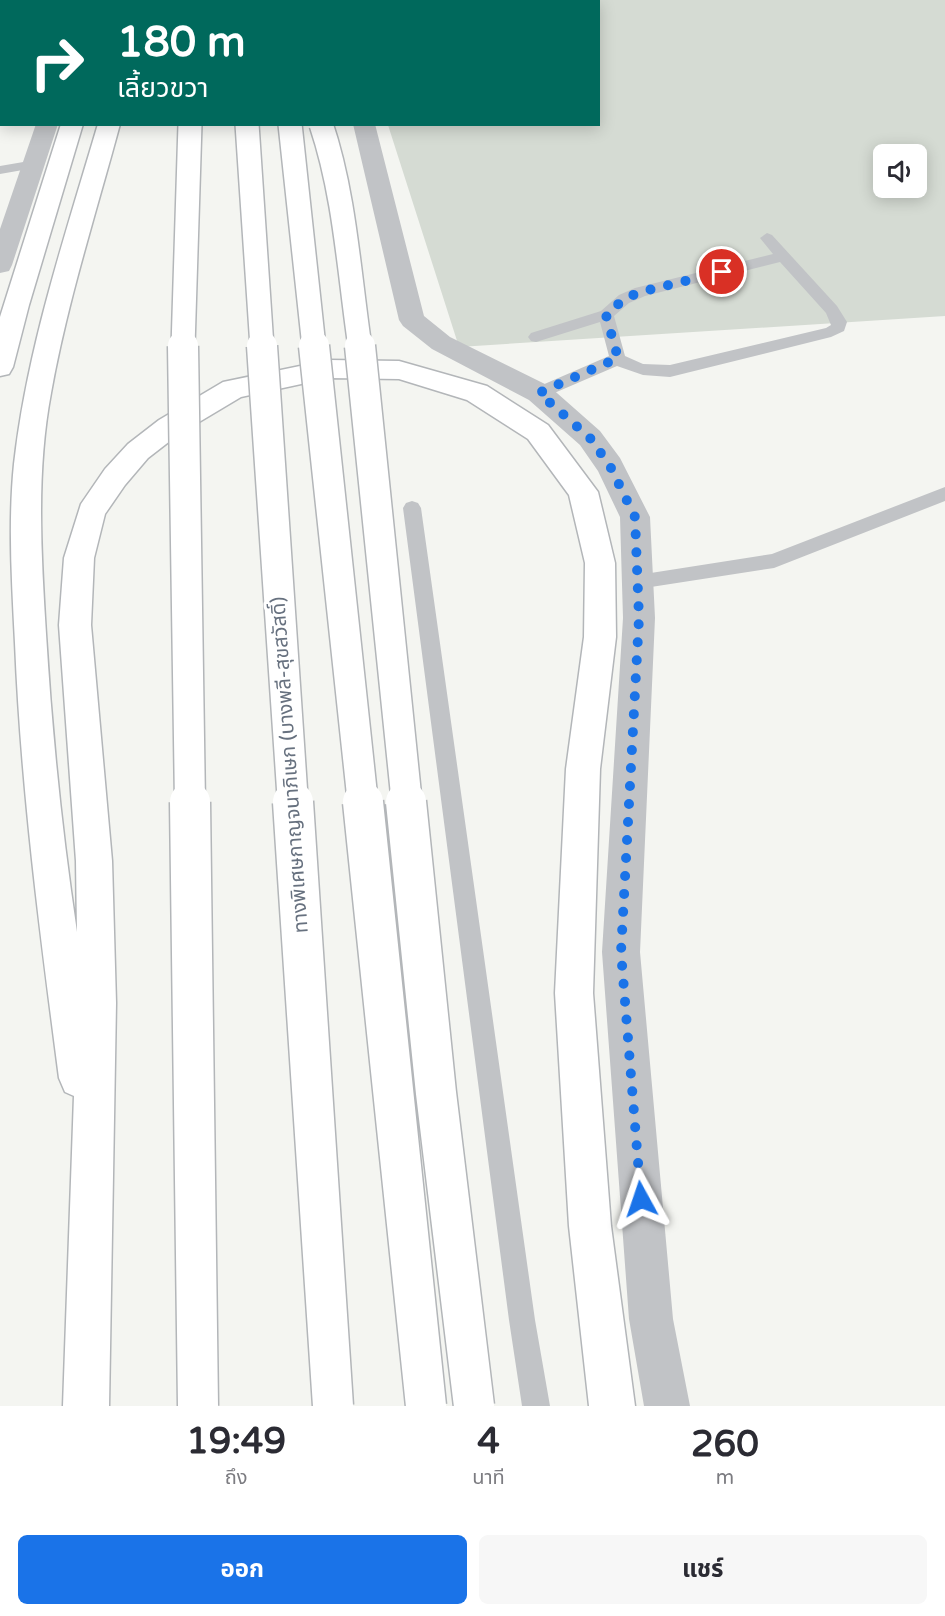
<!DOCTYPE html>
<html lang="th">
<meta charset="utf-8">
<style>
:root{--surface:#fff;--page:#f7f7f7;--text:#2b2b33;--muted:#7c7c81;--accent:#1a73e8}
body{margin:0;font-family:"Varela Round","Noto Sans Thai",sans-serif;background:var(--page);color:var(--text);height:100vh;display:flex;flex-direction:column;font-size:22px;white-space:nowrap}
*{box-sizing:border-box;margin:0}
p{font-size:20px;color:var(--muted)}
.icon{flex:none;width:33px;height:33px;fill:none;stroke:currentColor;stroke-width:2;stroke-linecap:round;stroke-linejoin:round}
.map{position:relative;height:1406px;overflow:hidden}
.drawer{display:flex;flex-direction:column;background:var(--surface);flex:1}
.drawer>*{flex:none}
.banner{position:absolute;left:0px;top:0px;width:600px;height:126px;box-shadow:0 3px 15px #0003;background:#00695c;color:#fff;overflow:hidden}
.fabs{position:absolute;left:873px;top:144px;display:grid;gap:12px}
.fabs a{display:grid;place-items:center;width:54px;height:54px;border-radius:9px;background:var(--surface);box-shadow:0 3px 15px #0003;font-size:30px}
.pin{position:absolute;display:grid;place-items:center;width:51px;height:51px;color:#fff;margin:-26px;border:3px solid #fff;border-radius:50%;box-shadow:0 2px 6px #0007}
.me{position:absolute;width:66px;margin:-33px;rotate:355deg;stroke-linejoin:round;filter:drop-shadow(0 0 4px #0008)}
.turn{display:flex;align-items:center;gap:21px;height:126px;padding:0 18px;font-size:27px}
.turn .icon{width:78px;height:78px;stroke-width:2.5}
.turn b{display:block;font-size:42px;line-height:51px}
.eta{display:flex;justify-content:space-evenly;align-items:center;height:102px;text-align:center}
.eta b{font-size:36px;font-weight:700;line-height:42px}
.primary-button{display:flex;gap:12px;margin-top:auto;padding:12px 18px}
.primary-button a{flex:1;height:69px;border-radius:9px;background:var(--accent);color:#fff;font-size:24px;font-weight:700;line-height:69px;text-align:center}
.primary-button a+a{background:var(--page);color:var(--text)}
.map>svg:first-child{display:block}
.green{fill:#d5dbd3;fill-rule:evenodd}
.lines{fill:none;stroke-linecap:round;stroke-linejoin:round}
.motorway-casing{stroke:#b3b6b9;stroke-width:3}
.service{fill:#c1c3c6;fill-rule:evenodd}
.minor{fill:#c1c3c6;fill-rule:evenodd}
.motorway{fill:#fff;fill-rule:evenodd}
.motorway-bridge-far2-casing{stroke:#b3b6b9;stroke-width:26;stroke-linecap:butt}
.motorway-bridge-far1-casing{stroke:#b3b6b9;stroke-width:33;stroke-linecap:butt}
.motorway-bridge-casing{stroke:#b3b6b9;stroke-width:43;stroke-linecap:butt}
.motorway-bridge-far2{stroke:#fff;stroke-width:23}
.motorway-bridge-far1{stroke:#fff;stroke-width:30}
.motorway-bridge{stroke:#fff;stroke-width:40}
.route{stroke:#1a73e8;stroke-width:10;stroke-dasharray:0 18}
.labels{text-anchor:middle;dominant-baseline:central;stroke-width:6;stroke-linejoin:round;paint-order:stroke}
.street-label{font-size:20px;fill:#67717f;stroke:#fff}
</style>
<div class="map">
<svg width="945" height="1406" viewBox="0 0 945 1406">
<rect width="100%" height="100%" fill="#f4f5f1"/>
<path class="green" d="M 348,0 L 945,0 L 945,316 L 459,347 L 388,125 L 598,124 L 598,2 ZM 884,154 L 916,154 L 916,188 L 884,188 Z"/>
<g class="lines">
<defs>
<path id="motorway" d="M 91,0 L 111,0 L 111,2 L 91,2 Z
M 122,0 L 142,0 L 142,2 L 122,2 Z
M 179,0 L 199,0 L 199,2 L 179,2 Z
M 228,0 L 248,0 L 248,2 L 228,2 Z
M 264,0 L 284,0 L 284,2 L 264,2 Z
M 61,124 L 83,124 L 29,305 L 13,367 L 9,374 L 0,376 L 0,317 Z
M 98,124 L 120,124 C 96,213 67,303 51,393 C 36,472 41,554 46,634 C 52,734 62,833 77,932 L 76,861 L 59,625 L 64,558 L 81,504 L 105,469 L 128,444 L 159,420 L 223,382 L 329,360 L 399,361 L 487,386 L 548,425 L 598,492 L 615,563 L 616,637 L 600,769 L 593,993 L 611,1226 L 635,1406 L 589,1406 L 569,1226 L 555,993 L 566,769 L 584,637 L 585,563 L 569,495 L 528,439 L 467,400 L 399,379 L 329,378 L 241,397 L 179,434 L 148,458 L 125,485 L 105,514 L 94,558 L 91,625 L 112,861 L 116,1003 L 109,1406 L 63,1406 L 74,1096 L 65,1092 L 59,1078 C 40,933 21,789 15,643 C 12,584 8,523 14,464 C 27,348 65,236 98,124 Z"/>
</defs>
<use href="#motorway" class="motorway-casing"/>
<path class="service" d="M 35,160 L 42,164 L 40,167 L 0,174 L 0,166 Z
M 767,233 L 772,235 L 837,306 L 847,322 L 844,331 L 831,337 L 670,377 L 643,375 L 617,366 L 545,397 L 533,397 L 531,393 L 533,389 L 609,356 L 600,322 L 536,342 L 531,341 L 528,337 L 531,333 L 601,311 L 619,295 L 635,288 L 773,254 L 760,238 ZM 780,262 L 826,313 L 831,325 L 826,328 L 670,365 L 643,364 L 625,356 L 614,316 L 629,303 L 645,296 Z
M 945,487 L 945,501 L 774,568 L 638,589 L 632,587 L 629,582 L 632,577 L 638,575 L 772,554 Z
M 412,501 L 418,503 L 421,508 L 535,1320 L 550,1406 L 522,1406 L 509,1320 L 403,508 L 406,503 Z"/>
<path class="minor" d="M 72,0 L 92,0 L 92,2 L 72,2 Z
M 322,0 L 342,0 L 342,2 L 322,2 Z
M 36,124 L 58,124 L 12,265 L 9,271 L 0,273 L 0,229 Z
M 353,124 L 375,124 L 424,316 L 450,337 L 549,386 L 600,431 L 620,458 L 650,517 L 655,618 L 640,952 L 673,1319 L 690,1406 L 644,1406 L 629,1319 L 602,952 L 623,618 L 620,517 L 598,471 L 580,445 L 529,400 L 432,349 L 403,326 L 399,320 Z"/>
<use href="#motorway" class="motorway"/>
<defs>
<path id="motorway-bridge-far2" d="M 247,124 L 262,347
M 290,124 L 314,347
M 321,124 C 345,195 349,273 360,347
M 183,347 L 190,124"/>
<path id="motorway-bridge-far1" d="M 183,346 L 190,804
M 262,346 L 293,804
M 314,346 L 363,804
M 360,346 L 407,804"/>
<path id="motorway-bridge" d="M 190,802 L 198,1406
M 293,802 L 333,1406
M 363,802 L 426,1406
M 406,802 L 436,1093 L 474,1406"/>
</defs>
<use href="#motorway-bridge-far2" class="motorway-bridge-far2-casing"/>
<use href="#motorway-bridge-far1" class="motorway-bridge-far1-casing"/>
<use href="#motorway-bridge" class="motorway-bridge-casing"/>
<use href="#motorway-bridge-far2" class="motorway-bridge-far2"/>
<use href="#motorway-bridge-far1" class="motorway-bridge-far1"/>
<use href="#motorway-bridge" class="motorway-bridge"/>
</g>
<g class="lines">
<path class="route" d="M 641,1199 L 621,952 L 639,618 L 635,517 L 610,466 L 590,438 L 539,393 L 618,358 L 606,315 L 624,299 L 640,292 L 722,272"/>
</g>
<g class="labels">
<g class="street-label">
<text transform="translate(290 765) rotate(-94)">ทางพิเศษกาญจนาภิเษก (บางพลี-สุขสวัสดิ์)</text>
</g>
</g>
</svg>
<div class="fabs">
<a><svg class="icon" aria-label="sound" viewBox="0 0 24 24"><path d="M4 9h4l5-4v14l-5-4H4zM17 9q2 3 0 6"/></svg></a>
</div>
<div class="pin" style="left:722px;top:272px;background:#d93025"><svg class="icon" aria-label="arrive" viewBox="0 0 24 24"><path d="M6 21V4h12l-3 4 3 4H6"/></svg></div>
<svg class="me" style="left:641px;top:1199px" viewBox="-20 -20 40 40"><path d="M0-17L14 15 0 8-14 15z" fill="#1a73e8" stroke="#fff" stroke-width="4"/></svg>
<div class="banner">
<div class="turn"><svg class="icon" aria-label="right" viewBox="0 0 24 24"><path d="M7 20v-9h11M14 6l5 5-5 5"/></svg><div><b>180 m</b>เลี้ยวขวา</div></div>
</div>
</div>
<section class="drawer">
<div class="eta">
<div><b>19:49</b><p>ถึง</p></div>
<div><b>4</b><p>นาที</p></div>
<div><b>260</b><p>m</p></div>
</div>
<div class="primary-button"><a>ออก</a><a>แชร์</a></div>
</section>
